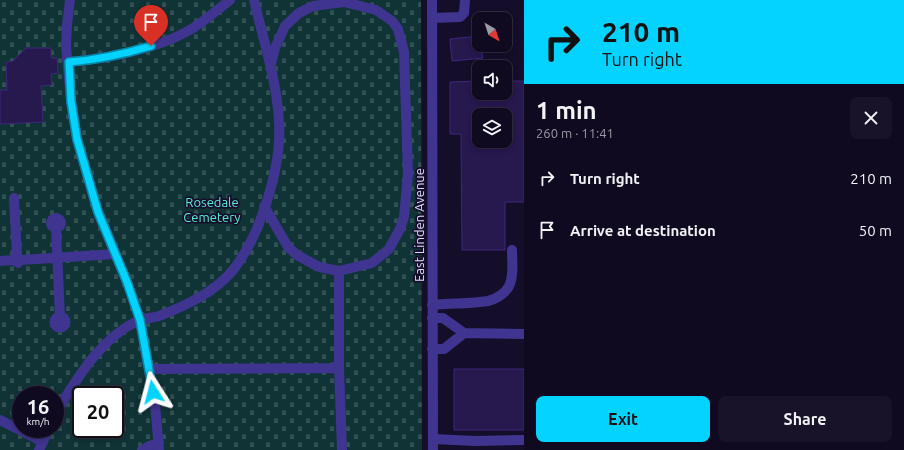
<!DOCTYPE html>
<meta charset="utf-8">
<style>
:root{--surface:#100a20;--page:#191329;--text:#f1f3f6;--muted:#9c9aa5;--line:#302b3e;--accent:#04d3ff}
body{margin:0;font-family:Ubuntu,sans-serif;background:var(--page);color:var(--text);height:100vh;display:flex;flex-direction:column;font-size:15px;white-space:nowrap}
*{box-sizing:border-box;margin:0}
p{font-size:13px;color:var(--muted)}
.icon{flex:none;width:22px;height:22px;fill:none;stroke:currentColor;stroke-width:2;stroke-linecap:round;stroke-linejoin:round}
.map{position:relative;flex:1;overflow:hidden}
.sheet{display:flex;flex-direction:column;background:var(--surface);width:380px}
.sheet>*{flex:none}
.guide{background:#04d3ff;color:#111;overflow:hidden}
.needle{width:26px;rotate:141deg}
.buttons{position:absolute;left:472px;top:12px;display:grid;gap:8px}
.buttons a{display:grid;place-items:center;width:40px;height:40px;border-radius:8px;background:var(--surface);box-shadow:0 2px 6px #0003,0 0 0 1px var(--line);font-size:20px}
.speed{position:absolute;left:12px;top:386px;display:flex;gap:8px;font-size:20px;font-weight:700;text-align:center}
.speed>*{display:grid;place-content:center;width:52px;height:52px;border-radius:50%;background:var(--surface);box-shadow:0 2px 6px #0003,0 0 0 1px var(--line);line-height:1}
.speed small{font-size:10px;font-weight:400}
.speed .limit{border:2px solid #111;border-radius:6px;background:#fff;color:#111}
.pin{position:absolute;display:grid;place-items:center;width:34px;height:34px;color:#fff;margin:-41px -17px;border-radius:50% 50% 50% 0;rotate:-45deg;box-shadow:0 0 4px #0007}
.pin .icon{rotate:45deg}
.me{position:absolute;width:44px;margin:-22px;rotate:351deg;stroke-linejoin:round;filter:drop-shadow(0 0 3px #0008)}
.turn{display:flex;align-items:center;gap:14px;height:84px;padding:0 12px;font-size:18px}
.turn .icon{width:52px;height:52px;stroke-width:2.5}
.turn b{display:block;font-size:28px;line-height:34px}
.round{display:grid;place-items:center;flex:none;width:42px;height:42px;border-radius:8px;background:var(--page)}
.overview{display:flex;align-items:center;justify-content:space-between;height:68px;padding:0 12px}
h1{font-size:24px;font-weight:700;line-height:30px}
.cta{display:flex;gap:8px;margin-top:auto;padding:8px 12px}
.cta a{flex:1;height:46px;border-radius:8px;background:var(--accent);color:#111;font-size:16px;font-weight:700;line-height:46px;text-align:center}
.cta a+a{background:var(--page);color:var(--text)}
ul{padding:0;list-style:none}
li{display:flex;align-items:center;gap:12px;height:52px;padding:0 12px}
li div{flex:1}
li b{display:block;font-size:15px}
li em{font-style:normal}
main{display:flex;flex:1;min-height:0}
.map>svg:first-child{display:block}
.cemetery{fill:url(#cemetery-stones);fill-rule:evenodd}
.building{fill:#27184e;stroke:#3f277d;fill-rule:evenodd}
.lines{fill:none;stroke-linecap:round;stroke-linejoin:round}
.minor{stroke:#3f348f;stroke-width:10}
.route-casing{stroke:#0389a6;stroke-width:10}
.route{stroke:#04d3ff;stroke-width:7}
.labels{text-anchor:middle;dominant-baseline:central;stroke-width:3.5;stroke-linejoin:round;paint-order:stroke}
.park-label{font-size:13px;fill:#57ecd3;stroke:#150e2b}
.street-label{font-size:13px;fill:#e0d8ff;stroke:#150e2b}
</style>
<main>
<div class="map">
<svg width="524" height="450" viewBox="0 0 524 450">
<defs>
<pattern id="cemetery-stones" width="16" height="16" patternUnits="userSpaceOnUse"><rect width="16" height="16" fill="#103436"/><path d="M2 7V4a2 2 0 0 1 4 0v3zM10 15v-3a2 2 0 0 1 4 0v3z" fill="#325154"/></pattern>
</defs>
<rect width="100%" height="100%" fill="#150e2b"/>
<path class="cemetery" d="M 0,0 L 421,0 L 422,450 L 0,450 ZM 21,395 L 55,395 L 55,429 L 21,429 ZM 81,395 L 115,395 L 115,429 L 81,429 Z"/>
<path class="building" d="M 479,36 L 479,45 L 481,45 L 483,58 L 452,61 L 450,39 Z
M 26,48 L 51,48 L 51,58 L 57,58 L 58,73 L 51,74 L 52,85 L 41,86 L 43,122 L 0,124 L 0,90 L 7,90 L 6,62 L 13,61 Z
M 479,81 L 479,93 L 505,93 L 505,81 L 524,81 L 524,202 L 505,202 L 505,250 L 462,250 L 461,134 L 450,134 L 450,82 ZM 479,115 L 505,115 L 505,141 L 479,141 Z
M 454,369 L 524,369 L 524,430 L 454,430 Z"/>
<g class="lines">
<path class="minor" d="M 70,0 L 67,25 L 66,46 L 71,101 L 77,139 L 98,212 L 127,282 L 140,320 L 155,404 L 159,450
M 432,0 L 433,450
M 432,18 L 460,17 L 464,13 L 465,0
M 69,62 C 105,59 156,49 188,31 C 203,23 217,10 230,0
M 14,198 L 17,256 L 14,260 L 18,263
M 264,206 L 288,247 L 297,255 L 319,267 L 339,271 L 372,263 L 389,249 L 400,229 L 404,217 L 408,174 L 404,52 L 398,29 L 392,21 L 376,10 L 344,2 L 313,6 L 299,13 L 285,26 L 275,48 L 270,68
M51 223a5 5 0 1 1 10 0a5 5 0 1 1-10 0Z
M 56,228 L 60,317
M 21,260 L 115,254
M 0,261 L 14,260
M 339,271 L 339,368 L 342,450
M 432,305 C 451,303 470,304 488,301 C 497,299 507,292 510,284 C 514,274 512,261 512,250
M54.5 322a5.5 5.5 0 1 1 11 0a5.5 5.5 0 1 1-11 0Z
M 432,318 L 443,318 L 464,333 L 444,349 L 432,349
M 464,333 L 524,334
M 149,369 L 339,368
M 55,414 C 77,379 99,339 139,320 C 145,318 153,318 159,316 C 172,311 186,305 198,298 C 211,291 224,281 233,270 C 261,235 282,165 279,122 C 277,81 263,39 254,0
M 0,420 L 43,442
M 433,439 L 476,441 L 524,440
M 39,450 L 49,429
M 142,450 L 149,446 L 159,443"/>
</g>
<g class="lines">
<defs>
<path id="route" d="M 151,46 C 124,54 97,60 69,62 L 71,101 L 77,139 L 98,212 L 127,282 L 140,320 L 153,392"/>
</defs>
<use href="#route" class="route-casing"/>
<use href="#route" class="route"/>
</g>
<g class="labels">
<g class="park-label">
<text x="212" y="202">Rosedale<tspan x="212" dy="15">Cemetery</tspan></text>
</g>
<g class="street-label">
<text transform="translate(419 225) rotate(-90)">East Linden Avenue</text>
</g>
</g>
</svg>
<div class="buttons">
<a><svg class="needle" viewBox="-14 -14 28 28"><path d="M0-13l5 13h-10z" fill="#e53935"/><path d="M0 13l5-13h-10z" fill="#9c9aa5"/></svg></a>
<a><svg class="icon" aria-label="sound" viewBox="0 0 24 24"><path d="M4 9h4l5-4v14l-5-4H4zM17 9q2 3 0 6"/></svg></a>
<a><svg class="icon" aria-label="layers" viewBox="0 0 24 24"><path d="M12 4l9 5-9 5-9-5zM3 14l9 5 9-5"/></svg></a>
</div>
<div class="speed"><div>16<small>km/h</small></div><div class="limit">20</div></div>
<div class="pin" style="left:151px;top:46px;background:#d93025"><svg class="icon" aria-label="arrive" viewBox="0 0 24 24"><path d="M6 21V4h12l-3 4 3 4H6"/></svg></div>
<svg class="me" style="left:153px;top:392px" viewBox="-20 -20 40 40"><path d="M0-17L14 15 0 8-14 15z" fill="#04d3ff" stroke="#fff" stroke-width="4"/></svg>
</div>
<section class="sheet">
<div class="guide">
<div class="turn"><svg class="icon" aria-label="right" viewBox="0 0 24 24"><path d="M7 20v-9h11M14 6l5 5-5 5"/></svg><div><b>210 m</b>Turn right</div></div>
</div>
<div class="overview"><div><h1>1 min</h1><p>260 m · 11:41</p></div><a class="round"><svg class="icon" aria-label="close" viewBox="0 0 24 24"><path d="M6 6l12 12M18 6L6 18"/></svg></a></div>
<ul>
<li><svg class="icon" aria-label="right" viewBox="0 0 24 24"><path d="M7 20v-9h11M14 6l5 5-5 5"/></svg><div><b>Turn right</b></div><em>210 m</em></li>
<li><svg class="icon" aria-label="arrive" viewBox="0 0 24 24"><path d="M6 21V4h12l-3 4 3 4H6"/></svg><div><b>Arrive at destination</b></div><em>50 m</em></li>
</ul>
<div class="cta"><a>Exit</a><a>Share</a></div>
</section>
</main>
